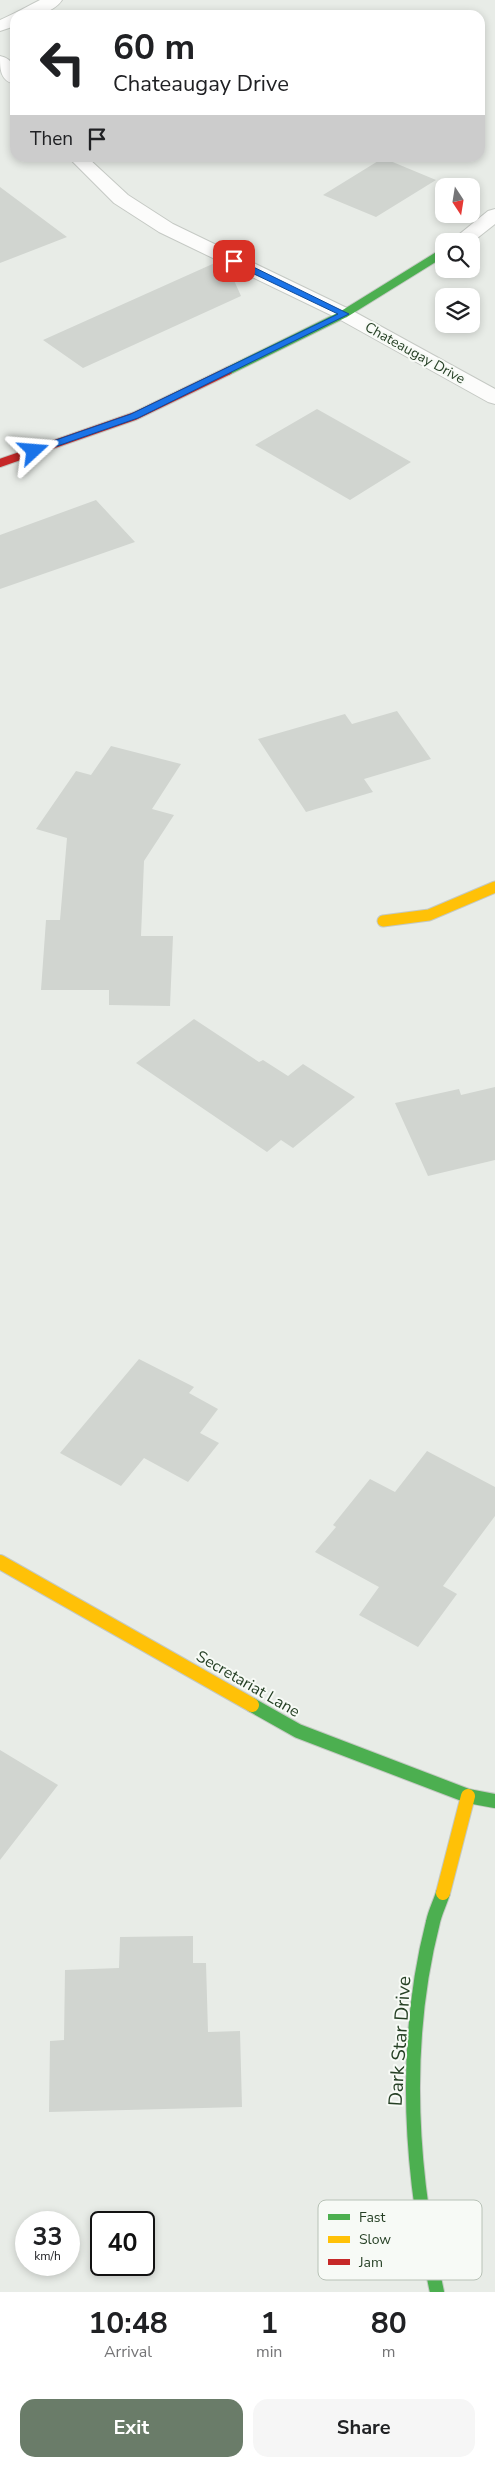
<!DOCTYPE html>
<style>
:root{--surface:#fff;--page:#f6f6f6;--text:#202124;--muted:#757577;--accent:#6a7c69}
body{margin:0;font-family:"Nunito Sans",sans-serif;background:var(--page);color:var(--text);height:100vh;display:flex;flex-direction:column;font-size:19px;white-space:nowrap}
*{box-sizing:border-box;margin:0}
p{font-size:16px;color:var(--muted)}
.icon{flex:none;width:28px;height:28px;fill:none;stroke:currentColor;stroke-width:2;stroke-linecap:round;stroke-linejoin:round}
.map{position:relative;height:2292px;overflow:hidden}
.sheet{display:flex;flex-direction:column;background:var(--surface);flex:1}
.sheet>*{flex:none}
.hud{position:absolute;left:10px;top:10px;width:475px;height:152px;border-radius:15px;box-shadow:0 2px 8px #0003;background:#fff;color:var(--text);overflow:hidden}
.needle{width:32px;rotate:168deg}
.buttons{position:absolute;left:435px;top:178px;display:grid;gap:10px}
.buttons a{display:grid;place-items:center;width:45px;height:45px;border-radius:10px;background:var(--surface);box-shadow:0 2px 8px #0003;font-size:25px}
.speed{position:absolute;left:15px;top:2211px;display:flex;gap:10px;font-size:25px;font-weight:700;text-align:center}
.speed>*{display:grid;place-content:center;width:65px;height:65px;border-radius:50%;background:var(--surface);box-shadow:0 2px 8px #0003;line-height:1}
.speed small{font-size:12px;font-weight:400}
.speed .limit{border:2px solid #111;border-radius:8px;background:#fff;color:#111}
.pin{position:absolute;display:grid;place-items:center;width:42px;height:42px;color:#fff;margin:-21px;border-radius:10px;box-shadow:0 2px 8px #0006}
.me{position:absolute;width:55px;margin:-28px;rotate:71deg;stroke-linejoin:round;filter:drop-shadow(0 0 4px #0008)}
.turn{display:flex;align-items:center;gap:18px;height:105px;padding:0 20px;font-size:22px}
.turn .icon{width:65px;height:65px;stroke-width:2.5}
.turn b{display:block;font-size:35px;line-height:42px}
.then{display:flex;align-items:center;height:48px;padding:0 20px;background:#0003;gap:10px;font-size:19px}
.eta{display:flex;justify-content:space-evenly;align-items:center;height:85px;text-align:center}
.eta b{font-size:30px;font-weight:700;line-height:35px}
.button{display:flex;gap:10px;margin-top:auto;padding:10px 20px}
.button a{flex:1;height:58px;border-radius:15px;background:var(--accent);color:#fff;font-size:20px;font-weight:700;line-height:58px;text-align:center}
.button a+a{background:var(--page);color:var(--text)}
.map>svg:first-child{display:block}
.building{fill:#d1d5d0}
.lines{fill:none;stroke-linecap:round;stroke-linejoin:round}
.street-casing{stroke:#c5c9c4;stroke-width:2}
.fast-far1-casing{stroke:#c4c9c3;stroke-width:10}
.fast-casing{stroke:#c4c9c3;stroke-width:16}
.slow-far1-casing{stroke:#c4c9c3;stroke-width:13}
.slow-casing{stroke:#c4c9c3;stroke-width:16}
.jam-casing{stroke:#c4c9c3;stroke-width:10}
.street{fill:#fcfcfb;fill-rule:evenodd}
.fast-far1{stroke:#4caf50;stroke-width:8}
.fast{stroke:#4caf50;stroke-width:14}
.slow-far1{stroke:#ffc107;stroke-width:11}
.slow{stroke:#ffc107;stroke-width:14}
.jam{stroke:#c62828;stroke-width:8}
.route{fill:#1a73e8;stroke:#114b97}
.labels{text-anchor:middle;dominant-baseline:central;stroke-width:4;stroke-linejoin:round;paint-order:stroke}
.far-street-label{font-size:14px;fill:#264025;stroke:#f7faf6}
.street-label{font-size:16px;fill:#264025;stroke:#f7faf6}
.near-street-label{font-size:19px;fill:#264025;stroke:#f7faf6}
.key{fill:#f7faf6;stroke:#b8c2b7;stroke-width:1}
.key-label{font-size:14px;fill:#264025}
</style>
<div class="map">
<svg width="495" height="2292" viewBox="0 0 495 2292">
<rect width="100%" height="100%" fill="#e8ece7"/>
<path class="building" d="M 383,158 L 436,180 L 376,217 L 323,195 Z
M 0,187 L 67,237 L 0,263 Z
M 217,262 L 228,267 L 241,296 L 83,368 L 43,340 Z
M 317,409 L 411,462 L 350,500 L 255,445 Z
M 96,500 L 135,542 L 0,589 L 0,535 Z
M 397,711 L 431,759 L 364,779 L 373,792 L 306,812 L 258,739 L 345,714 L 352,724 Z
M 111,746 L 181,764 L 152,809 L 174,815 L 144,861 L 141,936 L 173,936 L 170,1006 L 109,1005 L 109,990 L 41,990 L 46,920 L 60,920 L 67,838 L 36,829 L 76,771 L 91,775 Z
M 194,1019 L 259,1062 L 263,1060 L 288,1076 L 303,1064 L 355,1097 L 293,1148 L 281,1140 L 267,1152 L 136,1063 Z
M 495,1087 L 495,1160 L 428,1176 L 395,1103 L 459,1089 L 461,1095 Z
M 139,1359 L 194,1387 L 189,1393 L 218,1409 L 200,1433 L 219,1443 L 188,1482 L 144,1458 L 121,1486 L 60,1453 Z
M 427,1451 L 495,1487 L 495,1516 L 443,1586 L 457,1594 L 418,1647 L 359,1615 L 379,1587 L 315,1552 L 336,1527 L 333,1525 L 370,1479 L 395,1492 Z
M 0,1750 L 58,1785 L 0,1860 Z
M 193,1936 L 193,1963 L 206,1963 L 208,2032 L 240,2031 L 242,2107 L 49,2112 L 50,2041 L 64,2040 L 65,1970 L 119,1968 L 120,1937 Z"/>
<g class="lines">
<defs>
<path id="street" d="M 40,0 L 62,0 C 52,15 31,15 15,15 L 15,26 L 0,31 L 0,20 C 14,14 26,7 40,0 Z
M 0,56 C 15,59 15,71 15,84 C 0,81 0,69 0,56 Z
M 69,158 L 88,158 L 128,195 L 173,224 L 351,310 L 495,389 L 495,404 L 488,402 L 337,318 L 159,232 L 114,203 Z
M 495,209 L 495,224 L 471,243 L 451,241 L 488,211 Z"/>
<path id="fast-far1" d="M 228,371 L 344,314 L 444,252"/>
<path id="fast" d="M 252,1705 L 298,1731 L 468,1796 L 495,1801
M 437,2292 C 410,2171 402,2043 433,1922 C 435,1912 440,1903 443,1893"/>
<path id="slow-far1" d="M 383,921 L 429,915 L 495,887"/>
<path id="slow" d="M 0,1562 L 252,1705
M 443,1893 L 468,1796"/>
<path id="jam" d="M 0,463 L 135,416 L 228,371"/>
</defs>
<use href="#street" class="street-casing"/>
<use href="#fast-far1" class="fast-far1-casing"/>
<use href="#fast" class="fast-casing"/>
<use href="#slow-far1" class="slow-far1-casing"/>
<use href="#slow" class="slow-casing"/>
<use href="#jam" class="jam-casing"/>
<use href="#street" class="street"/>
<use href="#fast-far1" class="fast-far1"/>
<use href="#fast" class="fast"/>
<use href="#slow-far1" class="slow-far1"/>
<use href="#slow" class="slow"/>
<use href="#jam" class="jam"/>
</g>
<path class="route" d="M 231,259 L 237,259 L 349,314 L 138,418 L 37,453 L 30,453 L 30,449 L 131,414 L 338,314 L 231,263 Z"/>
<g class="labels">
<g class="far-street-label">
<text transform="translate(415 353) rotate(29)">Chateaugay Drive</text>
</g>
<g class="street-label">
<text transform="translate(248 1684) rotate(30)">Secretariat Lane</text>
</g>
<g class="near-street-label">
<text transform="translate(400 2041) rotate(-86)">Dark Star Drive</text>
</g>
</g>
<rect x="318" y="2200" width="164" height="80" rx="8" class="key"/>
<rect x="328" y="2214" width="22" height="6" fill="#4caf50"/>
<rect x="328" y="2236" width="22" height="7" fill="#ffc107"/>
<rect x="328" y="2259" width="22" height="6" fill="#c62828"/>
<g class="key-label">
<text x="359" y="2222">Fast</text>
<text x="359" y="2244">Slow</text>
<text x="359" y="2267">Jam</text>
</g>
</svg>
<div class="buttons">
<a><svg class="needle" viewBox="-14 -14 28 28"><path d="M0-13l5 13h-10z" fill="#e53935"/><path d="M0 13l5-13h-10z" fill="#757577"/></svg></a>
<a><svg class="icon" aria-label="search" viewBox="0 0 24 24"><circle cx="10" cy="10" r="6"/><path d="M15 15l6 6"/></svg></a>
<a><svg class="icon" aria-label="layers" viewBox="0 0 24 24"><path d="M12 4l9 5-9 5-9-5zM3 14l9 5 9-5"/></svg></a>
</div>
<div class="speed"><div>33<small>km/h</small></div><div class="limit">40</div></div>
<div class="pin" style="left:234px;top:261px;background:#d93025"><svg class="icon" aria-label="arrive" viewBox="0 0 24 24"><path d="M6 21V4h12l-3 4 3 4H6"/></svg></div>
<svg class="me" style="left:34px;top:451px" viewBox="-20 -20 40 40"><path d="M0-17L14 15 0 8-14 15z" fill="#1a73e8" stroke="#fff" stroke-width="4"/></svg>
<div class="hud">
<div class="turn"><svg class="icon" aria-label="left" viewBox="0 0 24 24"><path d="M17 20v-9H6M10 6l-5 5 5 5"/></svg><div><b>60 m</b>Chateaugay Drive</div></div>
<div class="then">Then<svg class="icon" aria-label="arrive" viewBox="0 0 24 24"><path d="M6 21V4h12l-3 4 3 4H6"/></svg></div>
</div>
</div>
<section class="sheet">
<div class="eta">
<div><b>10:48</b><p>Arrival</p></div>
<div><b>1</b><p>min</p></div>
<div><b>80</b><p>m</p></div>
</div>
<div class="button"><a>Exit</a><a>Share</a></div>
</section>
